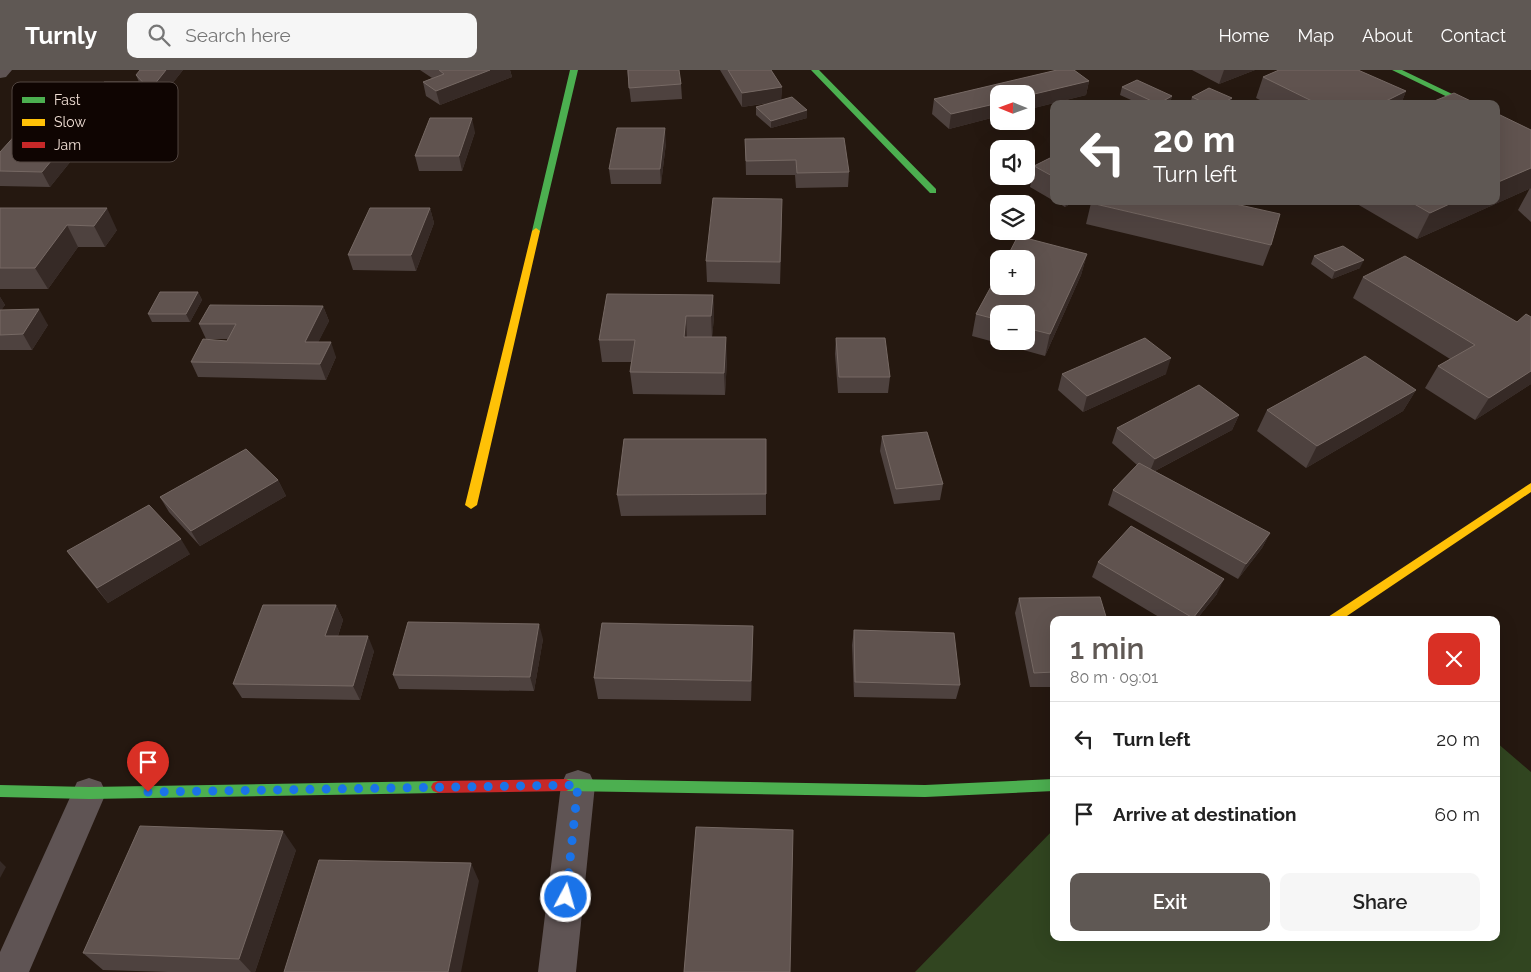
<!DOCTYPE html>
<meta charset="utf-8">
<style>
:root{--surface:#fff;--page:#f6f6f6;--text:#222;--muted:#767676;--line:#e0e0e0;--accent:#5f5854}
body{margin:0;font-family:Raleway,sans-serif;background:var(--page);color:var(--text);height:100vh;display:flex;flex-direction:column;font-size:19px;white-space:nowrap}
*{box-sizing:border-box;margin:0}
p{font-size:16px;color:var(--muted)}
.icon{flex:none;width:28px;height:28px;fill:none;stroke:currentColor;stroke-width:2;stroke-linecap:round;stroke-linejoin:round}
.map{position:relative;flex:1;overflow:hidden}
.details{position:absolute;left:1050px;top:546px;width:450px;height:325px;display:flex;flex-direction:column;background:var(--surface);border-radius:10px;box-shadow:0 5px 20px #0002}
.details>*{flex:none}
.banner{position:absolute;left:1050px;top:30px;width:450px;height:105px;border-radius:10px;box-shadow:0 5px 20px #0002;background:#5f5854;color:#fff;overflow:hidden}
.needle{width:32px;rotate:271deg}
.controls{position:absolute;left:990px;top:15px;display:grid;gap:10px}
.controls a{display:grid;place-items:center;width:45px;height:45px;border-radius:10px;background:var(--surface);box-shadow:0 5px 20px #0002;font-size:25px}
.pin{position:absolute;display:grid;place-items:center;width:42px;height:42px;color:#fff;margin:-51px -21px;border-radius:50% 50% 50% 0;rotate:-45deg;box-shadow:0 0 5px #0007}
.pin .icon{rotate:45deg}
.me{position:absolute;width:55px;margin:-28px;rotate:6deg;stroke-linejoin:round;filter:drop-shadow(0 0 4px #0008)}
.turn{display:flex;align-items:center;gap:18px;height:105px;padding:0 20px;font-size:22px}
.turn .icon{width:65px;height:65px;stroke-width:2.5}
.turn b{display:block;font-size:35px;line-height:42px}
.round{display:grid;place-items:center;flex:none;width:52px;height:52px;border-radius:10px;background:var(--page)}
.head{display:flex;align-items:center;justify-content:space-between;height:85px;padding:0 20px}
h1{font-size:30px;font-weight:600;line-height:38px;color:var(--accent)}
.cta{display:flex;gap:10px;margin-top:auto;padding:10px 20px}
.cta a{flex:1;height:58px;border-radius:10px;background:var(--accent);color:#fff;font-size:20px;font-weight:600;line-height:58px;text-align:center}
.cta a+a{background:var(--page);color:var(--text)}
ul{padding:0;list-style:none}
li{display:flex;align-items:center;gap:15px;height:75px;padding:0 20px;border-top:1px solid var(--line)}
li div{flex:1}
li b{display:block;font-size:19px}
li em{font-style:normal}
header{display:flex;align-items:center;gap:30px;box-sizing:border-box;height:70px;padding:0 25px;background:var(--accent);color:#fff}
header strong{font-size:24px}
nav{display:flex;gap:28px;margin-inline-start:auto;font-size:18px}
.search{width:350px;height:45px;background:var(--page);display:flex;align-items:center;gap:12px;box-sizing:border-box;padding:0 18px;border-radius:10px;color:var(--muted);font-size:19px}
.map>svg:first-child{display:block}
.green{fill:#314520}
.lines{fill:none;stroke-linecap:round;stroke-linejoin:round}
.street{fill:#5f5454;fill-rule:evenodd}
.fast{fill:#4caf50;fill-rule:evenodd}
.slow{fill:#ffc107;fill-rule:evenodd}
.jam{fill:#c62828;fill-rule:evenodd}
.wall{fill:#4e423f;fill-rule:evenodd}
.shaded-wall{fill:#362a26}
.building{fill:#60534f;stroke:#766964}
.route{stroke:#1a73e8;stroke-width:9;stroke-dasharray:0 16.2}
.key{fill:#0f0502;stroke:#524641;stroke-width:1}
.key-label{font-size:14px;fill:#f0dfd5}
</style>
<header>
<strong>Turnly</strong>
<div class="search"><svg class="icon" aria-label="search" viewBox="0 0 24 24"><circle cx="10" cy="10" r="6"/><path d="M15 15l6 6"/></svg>Search here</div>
<nav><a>Home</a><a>Map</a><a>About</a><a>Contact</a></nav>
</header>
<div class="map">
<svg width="1531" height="902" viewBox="0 0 1531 902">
<rect width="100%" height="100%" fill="#251810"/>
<path class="green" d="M 1496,672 L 1531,702 L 1531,902 L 915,902 L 1054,759 L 1054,868 L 1496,868 Z"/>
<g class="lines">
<path class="street" d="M 0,0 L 12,0 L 6,7 L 0,8 Z
M 578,700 L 590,704 L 595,715 L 576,902 L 538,902 L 561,715 L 566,704 Z
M 89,708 L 101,712 L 106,723 L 29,902 L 0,902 L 0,882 L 77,712 Z"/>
<path class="fast" d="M 570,0 L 578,0 L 540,161 L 536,164 L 532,161 Z
M 811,0 L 819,0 L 936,119 L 936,123 L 930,123 Z
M 1392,0 L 1402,0 L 1473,34 L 1462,34 Z
M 566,709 L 925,715 L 1054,709 L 1054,721 L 925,727 L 566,721 L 561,719 L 559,715 L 561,711 Z
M 438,711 L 443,713 L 445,717 L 443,721 L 438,723 L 89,729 L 0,727 L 0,715 L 89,717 Z"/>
<path class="slow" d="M 536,158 L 540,161 L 477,435 L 471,439 L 465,435 L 532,161 Z
M 1531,413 L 1531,422 L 1341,550 L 1326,550 L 1328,547 Z"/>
<path class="jam" d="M 566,709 L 571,711 L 573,715 L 571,719 L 566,721 L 438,723 L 433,721 L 431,717 L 433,713 L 438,711 Z"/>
</g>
<path class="wall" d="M 183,0 L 156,34 L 96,34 L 92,27 L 139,12 L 136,5 Z
M 420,0 L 510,0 L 512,7 L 440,35 L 426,26 L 423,12 L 432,8 Z
M 627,0 L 681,14 L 682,29 L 631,32 Z
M 720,0 L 771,0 L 782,17 L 781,30 L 807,48 L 771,58 L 756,45 L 756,37 L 775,32 L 742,37 Z
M 1057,0 L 1074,0 L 1089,11 L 1086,25 L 1026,40 L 1026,24 L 999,24 L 999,46 L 949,59 L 932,44 L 934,29 Z
M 1192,0 L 1255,0 L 1219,14 Z
M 1263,7 L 1406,21 L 1401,34 L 1268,34 L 1256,28 Z
M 1122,17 L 1172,26 L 1170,33 L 1169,34 L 1140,34 L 1120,25 Z
M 1192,27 L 1230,34 L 1190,34 Z
M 1531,60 L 1531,118 L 1417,169 L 1352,131 L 1496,131 Z
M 475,62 L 462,101 L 419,101 L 415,86 Z
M 745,69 L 849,102 L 848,117 L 796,118 L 795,105 L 746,105 Z
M 666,73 L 661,114 L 611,114 L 609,99 Z
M 83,76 L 50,117 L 0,116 L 0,82 Z
M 1054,86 L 1054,131 L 1030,117 L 1034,96 Z
M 1530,118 L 1531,118 L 1531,152 L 1518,140 Z
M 1055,131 L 1075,131 L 1065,137 Z
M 1091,133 L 1271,175 L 1263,196 L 1086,154 Z
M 0,138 L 117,160 L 105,177 L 78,177 L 48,219 L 0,219 Z
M 430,138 L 434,153 L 416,201 L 353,200 L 348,185 Z
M 782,150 L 780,214 L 707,212 L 706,191 Z
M 1087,184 L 1081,205 L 1045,286 L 972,266 L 976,244 ZM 999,244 L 1026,244 L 1026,271 L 999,271 Z
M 1314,186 L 1360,198 L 1332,209 L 1311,194 Z
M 1363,207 L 1517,252 L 1531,314 L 1475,350 L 1425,318 L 1438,296 L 1450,289 L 1353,228 Z
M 198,222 L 202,230 L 190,252 L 152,252 L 148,244 Z
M 713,225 L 714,247 L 712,267 L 727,289 L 725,325 L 633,324 L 630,302 L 631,292 L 602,292 L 599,270 Z
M 0,227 L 5,235 L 1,240 L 48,255 L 32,280 L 0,280 Z
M 323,236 L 329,251 L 318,272 L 336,287 L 326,310 L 198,307 L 191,292 L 227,271 L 227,269 L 206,269 L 199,254 Z
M 836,268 L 890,307 L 888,323 L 838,323 L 835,284 Z
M 1062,304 L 1166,304 L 1083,342 L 1058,320 Z
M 1416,320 L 1403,341 L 1306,398 L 1257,361 L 1267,340 Z
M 1239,345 L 1232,360 L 1155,401 L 1270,463 L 1262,478 L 1238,509 L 1108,435 L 1113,420 L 1137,395 L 1112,373 L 1117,358 Z
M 882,366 L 943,414 L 940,430 L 894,434 L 880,381 Z
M 766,369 L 766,445 L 621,446 L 617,425 Z
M 278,410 L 286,426 L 200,476 L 169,442 L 160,427 Z
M 67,481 L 190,484 L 108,533 L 78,496 Z
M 1098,492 L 1217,524 L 1196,550 L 1164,550 L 1092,507 Z
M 1019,528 L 1054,550 L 1054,617 L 1030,617 L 1015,543 Z
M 336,535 L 343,550 L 338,566 L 374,581 L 360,630 L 242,628 L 233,614 Z
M 753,556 L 753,577 L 751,631 L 598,629 L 594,608 Z
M 854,560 L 960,615 L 956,629 L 854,627 L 852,575 Z
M 543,569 L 534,621 L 399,619 L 393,605 Z
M 296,780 L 255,902 L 168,902 L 103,900 L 83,883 Z"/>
<path class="shaded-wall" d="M 166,0 L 183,0 L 156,34 L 150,20 Z
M 490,0 L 510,0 L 512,7 L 440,35 L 436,21 Z
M 1224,0 L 1255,0 L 1219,14 Z
M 1089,11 L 1086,25 L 1026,40 L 1026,26 Z
M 782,17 L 781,31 L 742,37 L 742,23 Z
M 1406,21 L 1401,34 L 1380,34 Z
M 1172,26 L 1170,33 L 1169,34 L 1158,34 Z
M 1232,28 L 1230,34 L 1221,34 Z
M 999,33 L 999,46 L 949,59 L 951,44 Z
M 807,40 L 807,48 L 771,58 L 771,51 Z
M 472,48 L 475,62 L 462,101 L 459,86 Z
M 665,58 L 666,73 L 661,114 L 660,99 Z
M 76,61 L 83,76 L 50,117 L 42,102 Z
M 1531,98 L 1531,118 L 1417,169 L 1430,143 L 1456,131 L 1496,131 L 1496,113 Z
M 1067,131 L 1075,131 L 1065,137 Z
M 107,138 L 117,160 L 105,177 L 94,156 Z
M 430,138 L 434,153 L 416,201 L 411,185 Z
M 67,155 L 78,177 L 48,219 L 35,198 Z
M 1087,184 L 1081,205 L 1045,286 L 1050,264 Z
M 1364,190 L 1360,198 L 1332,209 L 1335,201 Z
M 198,222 L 202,230 L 190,252 L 186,244 Z
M 713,225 L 714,247 L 712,268 L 711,246 Z
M 0,227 L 5,235 L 0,242 Z
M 323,236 L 329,251 L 311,287 L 305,272 Z
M 39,239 L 48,255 L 32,280 L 23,264 Z
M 686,246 L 687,268 L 684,267 Z
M 726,267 L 727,289 L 725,325 L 724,303 Z
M 331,272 L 336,287 L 326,310 L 320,294 Z
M 1171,288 L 1166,304 L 1083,342 L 1087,326 Z
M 1531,301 L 1531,314 L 1475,350 L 1489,328 Z
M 1416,320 L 1403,341 L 1306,398 L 1317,376 Z
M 1239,345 L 1232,360 L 1149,404 L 1155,389 Z
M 278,410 L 286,426 L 200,476 L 191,461 Z
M 1270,463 L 1262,478 L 1238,509 L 1246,494 Z
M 181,469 L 190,484 L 108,533 L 97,518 Z
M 1224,509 L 1217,524 L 1196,550 L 1192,550 Z
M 336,535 L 343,550 L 333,581 L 325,566 Z
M 539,554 L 543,569 L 534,621 L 530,607 Z
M 753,556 L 753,577 L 751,631 L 751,611 Z
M 368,566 L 374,581 L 360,630 L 353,616 Z
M 283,761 L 296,780 L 255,902 L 251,902 L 239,889 Z
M 0,791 L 6,797 L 0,808 Z
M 471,793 L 479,811 L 461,902 L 448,902 Z"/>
<path class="building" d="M 140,0 L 166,0 L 150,20 L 136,5 Z
M 439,0 L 490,0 L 436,21 L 423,12 L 444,4 Z
M 628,0 L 679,0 L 681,14 L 629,18 Z
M 728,0 L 771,0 L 782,17 L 742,23 Z
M 1057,0 L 1074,0 L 1089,11 L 1026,26 L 1026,24 L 999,24 L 999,33 L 951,44 L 934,29 Z
M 1279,0 L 1358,0 L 1406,21 L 1380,34 L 1318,34 L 1263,7 Z
M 1137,10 L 1172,26 L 1158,34 L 1122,17 Z
M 104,12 L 139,12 L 153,27 L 92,27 Z
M 1209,18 L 1232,28 L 1221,34 L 1207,34 L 1192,27 Z
M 1454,23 L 1477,34 L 1427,34 Z
M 792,27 L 807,40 L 771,51 L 756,37 Z
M 1496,43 L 1531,60 L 1531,98 L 1496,113 Z
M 430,48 L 472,48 L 459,86 L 415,86 Z
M 617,58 L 665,58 L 660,99 L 609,99 Z
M 19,61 L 76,61 L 42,102 L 0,101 L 0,82 Z
M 844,68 L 849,102 L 797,103 L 796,90 L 746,91 L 745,69 Z
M 1054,86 L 1054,107 L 1034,96 Z
M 713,128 L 782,129 L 780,192 L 706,191 Z
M 1091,131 L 1222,131 L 1280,144 L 1271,175 L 1091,133 Z
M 1409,131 L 1456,131 L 1430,143 Z
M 0,138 L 107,138 L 94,156 L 67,155 L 35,198 L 0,198 Z
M 370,138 L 430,138 L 411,185 L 348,185 Z
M 1018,166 L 1087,184 L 1050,264 L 1026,258 L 1026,244 L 999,244 L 999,250 L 976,244 L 999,202 L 999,216 L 1026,216 L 1026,189 L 1006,189 Z
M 1343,176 L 1364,190 L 1335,201 L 1314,186 Z
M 1405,186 L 1517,252 L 1526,244 L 1531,247 L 1531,301 L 1489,328 L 1438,296 L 1475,275 L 1363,207 Z
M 160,222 L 198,222 L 186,244 L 148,244 Z
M 607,224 L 713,225 L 711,246 L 686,246 L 684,267 L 726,267 L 724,303 L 630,302 L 635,270 L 599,270 Z
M 210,235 L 323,236 L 305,272 L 331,272 L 320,294 L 191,292 L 203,269 L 227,271 L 236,254 L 199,254 Z
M 39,239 L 23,264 L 0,265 L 0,240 Z
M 836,268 L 885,268 L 890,307 L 839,307 Z
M 1145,268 L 1171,288 L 1087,326 L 1062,304 Z
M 1365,286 L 1416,320 L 1317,376 L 1267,340 Z
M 1199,315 L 1239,345 L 1155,389 L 1117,358 Z
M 927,362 L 943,414 L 896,419 L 882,366 Z
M 624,369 L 766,369 L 766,424 L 617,425 Z
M 246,379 L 278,410 L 191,461 L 160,427 Z
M 1139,393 L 1270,463 L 1246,494 L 1113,420 Z
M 149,435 L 181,469 L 97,518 L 67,481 Z
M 1131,456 L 1224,509 L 1193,548 L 1098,492 Z
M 1100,527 L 1107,550 L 1054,550 L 1054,602 L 1034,603 L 1019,528 Z
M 263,535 L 336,535 L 325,566 L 368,566 L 353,616 L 233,614 Z
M 408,552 L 539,554 L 530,607 L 393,605 Z
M 602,553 L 753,556 L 751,611 L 594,608 Z
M 854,560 L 954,563 L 960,615 L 855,612 Z
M 140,756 L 283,761 L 239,889 L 83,883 Z
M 696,757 L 793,760 L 790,902 L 684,902 Z
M 319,790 L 471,793 L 448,902 L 284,902 Z"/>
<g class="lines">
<path class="route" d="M 148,722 L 578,715 L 566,827"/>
</g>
<rect x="12" y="12" width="166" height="80" rx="8" class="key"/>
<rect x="22" y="27" width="23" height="6" fill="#4caf50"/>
<rect x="22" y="49" width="23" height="7" fill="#ffc107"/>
<rect x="22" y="72" width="23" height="6" fill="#c62828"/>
<g class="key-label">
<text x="54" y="35">Fast</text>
<text x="54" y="57">Slow</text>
<text x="54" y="80">Jam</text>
</g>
</svg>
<div class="controls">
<a><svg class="needle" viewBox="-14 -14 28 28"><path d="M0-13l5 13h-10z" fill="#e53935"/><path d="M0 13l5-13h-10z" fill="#767676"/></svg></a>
<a><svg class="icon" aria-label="sound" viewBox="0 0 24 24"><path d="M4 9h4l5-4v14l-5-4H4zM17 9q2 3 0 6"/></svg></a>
<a><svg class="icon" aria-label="layers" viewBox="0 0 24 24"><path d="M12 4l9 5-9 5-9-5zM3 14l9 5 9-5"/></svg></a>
<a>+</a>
<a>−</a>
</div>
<div class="pin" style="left:148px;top:722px;background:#d93025"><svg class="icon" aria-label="arrive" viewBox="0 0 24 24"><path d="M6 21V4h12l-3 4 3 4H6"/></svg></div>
<svg class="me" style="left:566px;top:827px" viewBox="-20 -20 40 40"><circle r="17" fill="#1a73e8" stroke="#fff" stroke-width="3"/><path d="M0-11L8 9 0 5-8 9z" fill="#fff"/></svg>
<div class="banner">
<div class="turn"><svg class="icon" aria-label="left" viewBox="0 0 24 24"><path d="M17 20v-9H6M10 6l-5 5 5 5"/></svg><div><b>20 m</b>Turn left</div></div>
</div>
<section class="details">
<div class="head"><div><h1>1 min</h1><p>80 m · 09:01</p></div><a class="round" style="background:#d93025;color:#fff"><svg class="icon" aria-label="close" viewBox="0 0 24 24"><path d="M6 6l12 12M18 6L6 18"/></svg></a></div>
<ul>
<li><svg class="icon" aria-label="left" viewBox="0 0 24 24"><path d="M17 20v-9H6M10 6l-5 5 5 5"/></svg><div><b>Turn left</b></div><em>20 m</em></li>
<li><svg class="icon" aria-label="arrive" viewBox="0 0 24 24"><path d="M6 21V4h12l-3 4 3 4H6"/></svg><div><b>Arrive at destination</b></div><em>60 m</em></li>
</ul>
<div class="cta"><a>Exit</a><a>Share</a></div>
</section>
</div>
